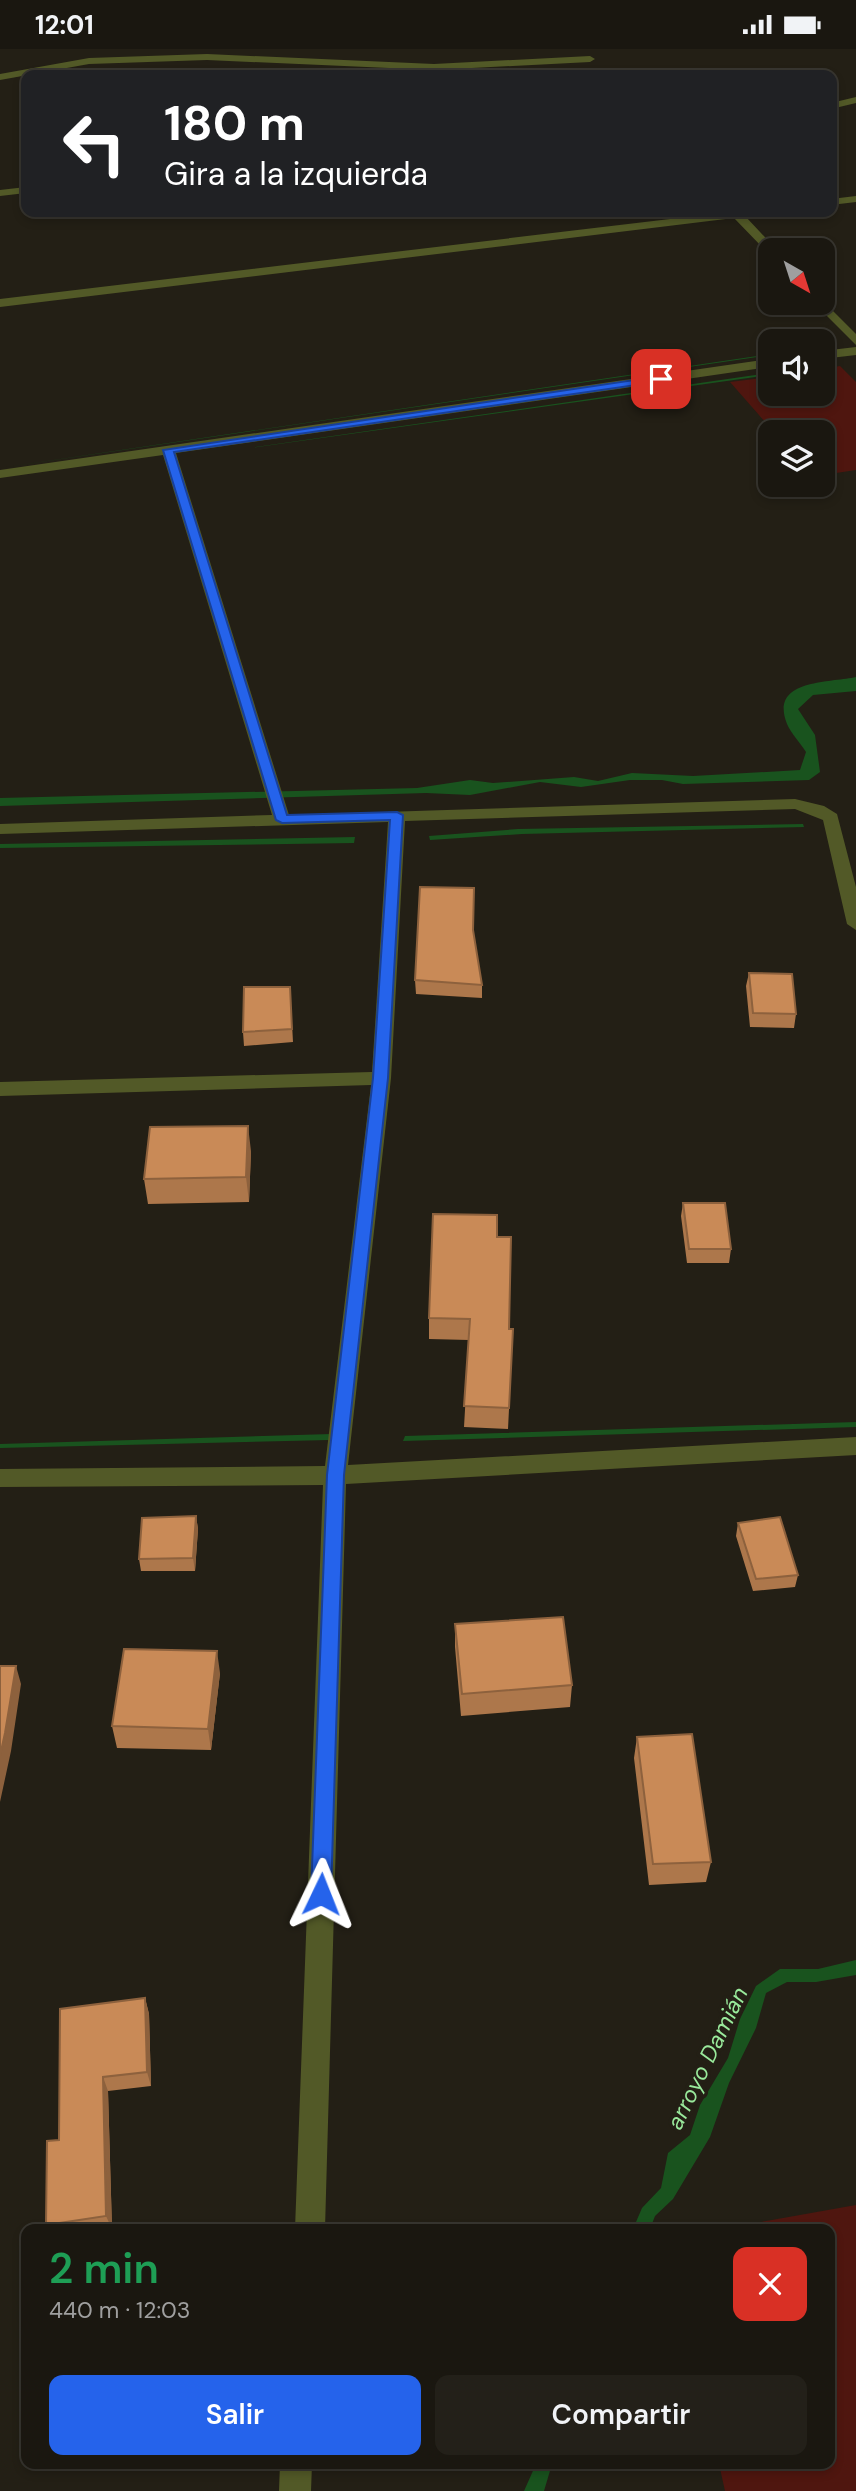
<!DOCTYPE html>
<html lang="es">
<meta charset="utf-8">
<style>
:root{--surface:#1a1710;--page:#232019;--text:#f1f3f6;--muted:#9f9f9f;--line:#383630;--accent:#2563eb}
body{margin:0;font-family:"DM Sans",sans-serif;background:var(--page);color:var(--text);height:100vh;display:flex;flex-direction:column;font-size:26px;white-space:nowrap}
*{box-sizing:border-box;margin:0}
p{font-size:23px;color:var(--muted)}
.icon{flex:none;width:38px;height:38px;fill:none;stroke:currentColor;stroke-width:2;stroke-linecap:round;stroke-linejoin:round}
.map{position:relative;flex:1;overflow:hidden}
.side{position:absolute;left:21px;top:2175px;width:814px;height:245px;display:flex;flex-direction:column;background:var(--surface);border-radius:14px;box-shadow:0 4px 10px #0003,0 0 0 2px var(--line)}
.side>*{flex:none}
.top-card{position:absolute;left:21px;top:21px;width:816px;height:147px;border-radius:14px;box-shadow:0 4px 10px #0003,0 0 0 2px var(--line);background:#202124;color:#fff;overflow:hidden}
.needle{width:46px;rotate:141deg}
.controls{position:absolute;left:758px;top:189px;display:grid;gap:14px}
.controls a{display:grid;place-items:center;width:77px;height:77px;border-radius:14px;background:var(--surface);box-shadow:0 4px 10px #0003,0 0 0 2px var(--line);font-size:35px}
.pin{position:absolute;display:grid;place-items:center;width:60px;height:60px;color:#fff;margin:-30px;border-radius:14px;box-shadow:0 4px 10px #0006}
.me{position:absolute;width:77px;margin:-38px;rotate:2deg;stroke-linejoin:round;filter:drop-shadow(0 0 5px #0008)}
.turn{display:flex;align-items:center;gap:24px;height:147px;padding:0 28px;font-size:32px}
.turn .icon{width:91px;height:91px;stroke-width:2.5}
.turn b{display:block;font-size:49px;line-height:60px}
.round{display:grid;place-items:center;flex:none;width:74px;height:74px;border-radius:14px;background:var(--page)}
.summary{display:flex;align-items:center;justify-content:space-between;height:119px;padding:0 28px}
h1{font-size:42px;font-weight:600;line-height:52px;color:#1e9e55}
.button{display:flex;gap:14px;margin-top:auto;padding:14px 28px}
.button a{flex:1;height:80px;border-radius:14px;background:var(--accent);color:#fff;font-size:28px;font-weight:600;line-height:80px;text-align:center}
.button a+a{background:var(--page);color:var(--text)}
.status{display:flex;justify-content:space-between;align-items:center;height:49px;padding:0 35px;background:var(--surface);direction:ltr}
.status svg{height:19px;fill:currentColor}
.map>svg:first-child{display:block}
.green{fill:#4f160f}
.water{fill:#19531e}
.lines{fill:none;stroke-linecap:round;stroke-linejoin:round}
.lane{fill:#525927;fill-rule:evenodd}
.street{fill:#525927;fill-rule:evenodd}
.wall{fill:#ad774b}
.shaded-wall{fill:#8d613d}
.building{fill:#c98a57;stroke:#8d613d;stroke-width:2}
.route{fill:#2563eb;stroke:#184099;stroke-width:2}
.labels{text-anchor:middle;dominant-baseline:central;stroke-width:7;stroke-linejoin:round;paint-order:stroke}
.near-water-label{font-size:23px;font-style:italic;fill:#99e99b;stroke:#231f15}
</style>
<div class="status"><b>12:01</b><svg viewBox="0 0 49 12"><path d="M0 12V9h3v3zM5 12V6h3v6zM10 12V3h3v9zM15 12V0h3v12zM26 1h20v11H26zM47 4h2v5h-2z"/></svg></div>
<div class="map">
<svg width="856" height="2442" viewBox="0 0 856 2442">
<rect width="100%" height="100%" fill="#231f15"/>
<path class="green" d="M 840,317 L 856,333 L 856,421 L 823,426 L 822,383 L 774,383 L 730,333 L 770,328 L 770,345 L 822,345 L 823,320 Z
M 856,2156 L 856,2442 L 725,2442 L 719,2415 L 830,2415 L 830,2180 L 722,2180 Z"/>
<path class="water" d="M 770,305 L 770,306 L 0,419 Z
M 770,324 L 770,326 L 207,405 Z
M 856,628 L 856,642 L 813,646 L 798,660 L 815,686 L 820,723 L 809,731 L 683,735 L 662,731 L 630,731 L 581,738 L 540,733 L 470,746 L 426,744 L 0,757 L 0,749 L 417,739 L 470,731 L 493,734 L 574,728 L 598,732 L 632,724 L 693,727 L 800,721 L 806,703 C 800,694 791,684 787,675 C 769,630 829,634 856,628 Z
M 803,775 L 804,778 L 522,785 L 430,791 L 429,787 L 518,780 Z
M 355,788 L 354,794 L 0,799 L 0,795 Z
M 856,1373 L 856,1378 L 403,1392 L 405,1387 Z
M 331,1385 L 329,1391 L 0,1399 L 0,1395 Z
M 856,1911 L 856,1926 L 816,1933 L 787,1933 L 766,1944 L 756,1979 L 729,2034 L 710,2088 L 673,2150 L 655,2167 L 650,2180 L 633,2180 L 642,2159 L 661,2139 L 668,2104 L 690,2086 L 700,2056 L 728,2009 L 740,1970 L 756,1937 L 780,1920 L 818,1920 Z
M 536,2415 L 552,2415 L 544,2442 L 524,2442 Z"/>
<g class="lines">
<path class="lane" d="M 207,5 L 434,15 L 590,7 L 595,10 L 590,13 L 434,21 L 207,11 L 89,15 L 0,31 L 0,25 L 89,9 Z
M 856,48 L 856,54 L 831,60 L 831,54 Z"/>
<path class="street" d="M 26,138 L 26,144 L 0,147 L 0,141 Z
M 856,147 L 856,153 L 831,156 L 831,150 Z
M 729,163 L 760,163 L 746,168 L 777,201 L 767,203 L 734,169 L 0,258 L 0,250 Z
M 822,251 L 856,285 L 856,296 L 814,254 L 822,254 Z
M 856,298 L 856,306 L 822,310 L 822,302 Z
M 770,310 L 770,318 L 176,404 L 289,766 L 795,750 L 824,757 L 837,765 L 856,838 L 856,881 L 847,875 L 823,771 L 795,760 L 405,772 L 391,1029 L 348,1416 L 856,1388 L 856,1406 L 346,1435 L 325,2180 L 295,2180 L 323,1436 L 0,1438 L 0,1420 L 325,1417 L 371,1036 L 0,1047 L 0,1033 L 372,1023 L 388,773 L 0,785 L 0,775 L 272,766 L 163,406 L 0,429 L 0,421 Z
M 280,2415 L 312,2415 L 311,2442 L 279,2442 Z"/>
</g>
<path class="wall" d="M 473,881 L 482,936 L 482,949 L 416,945 L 415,931 Z
M 749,924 L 796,965 L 794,979 L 750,978 L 746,937 Z
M 290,938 L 293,993 L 244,997 L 243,983 Z
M 251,1102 L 249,1153 L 148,1155 L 144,1130 Z
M 683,1154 L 731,1200 L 729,1214 L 687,1214 L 681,1167 Z
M 497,1188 L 509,1280 L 513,1280 L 508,1380 L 464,1378 L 469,1291 L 429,1290 L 429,1269 Z
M 196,1467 L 198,1480 L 195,1522 L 141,1522 L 139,1510 Z
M 738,1474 L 798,1526 L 795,1538 L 753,1542 L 736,1487 Z
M 455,1575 L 572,1636 L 570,1658 L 461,1667 L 455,1598 Z
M 220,1624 L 211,1701 L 117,1699 L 112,1677 Z
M 637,1688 L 711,1813 L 706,1833 L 649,1836 L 634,1709 Z
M 145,1949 L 149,1965 L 151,2037 L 108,2042 L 112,2180 L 49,2180 L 46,2176 L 59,2091 Z"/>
<path class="shaded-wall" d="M 248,1077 L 251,1102 L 249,1153 L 246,1128 Z
M 196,1467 L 198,1480 L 195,1522 L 193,1509 Z
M 217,1602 L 220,1624 L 211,1701 L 208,1680 Z
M 16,1617 L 21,1635 L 11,1702 L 0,1753 L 0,1707 Z
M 145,1949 L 149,1965 L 151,2037 L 147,2023 Z
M 103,2028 L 108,2042 L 112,2180 L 106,2167 Z"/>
<path class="building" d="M 420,838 L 474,839 L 473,881 L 482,936 L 415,931 Z
M 749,924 L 792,925 L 796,965 L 753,964 Z
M 244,938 L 290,938 L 292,980 L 243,983 Z
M 248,1077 L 246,1128 L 144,1130 L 150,1078 Z
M 683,1154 L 725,1154 L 731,1200 L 689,1200 Z
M 433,1165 L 497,1166 L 497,1188 L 511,1188 L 509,1280 L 513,1280 L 509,1359 L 464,1357 L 470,1270 L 429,1269 Z
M 196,1467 L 193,1509 L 139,1510 L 142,1469 Z
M 780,1468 L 798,1526 L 756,1530 L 738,1474 Z
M 563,1568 L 572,1636 L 462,1645 L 455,1575 Z
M 124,1600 L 217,1602 L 208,1680 L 112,1677 Z
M 0,1617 L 16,1617 L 5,1684 L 0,1707 Z
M 692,1685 L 711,1813 L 653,1815 L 637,1688 Z
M 145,1949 L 147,2023 L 103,2028 L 106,2167 L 46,2176 L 47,2092 L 59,2091 L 60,1960 Z"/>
<path class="route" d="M 661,327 L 664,332 L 174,403 L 287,766 L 397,763 L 403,766 L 388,1029 L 344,1426 L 331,1845 L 328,1852 L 321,1855 L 314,1852 L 311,1845 L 327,1426 L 373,1029 L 390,771 L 282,774 L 276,771 L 163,401 Z"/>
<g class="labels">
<g class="near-water-label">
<text transform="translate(707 2009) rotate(-64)">arroyo Damián</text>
</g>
</g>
</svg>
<div class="controls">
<a><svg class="needle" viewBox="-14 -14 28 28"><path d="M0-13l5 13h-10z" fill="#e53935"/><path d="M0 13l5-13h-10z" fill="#9f9f9f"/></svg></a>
<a><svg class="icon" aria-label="sound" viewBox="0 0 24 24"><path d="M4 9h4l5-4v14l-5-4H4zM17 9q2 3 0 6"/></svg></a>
<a><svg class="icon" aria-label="layers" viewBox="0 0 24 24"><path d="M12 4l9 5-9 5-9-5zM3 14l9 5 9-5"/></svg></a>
</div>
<div class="pin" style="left:661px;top:330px;background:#d93025"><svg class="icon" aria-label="arrive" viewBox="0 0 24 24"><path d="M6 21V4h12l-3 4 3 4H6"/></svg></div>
<svg class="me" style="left:321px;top:1845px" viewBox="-20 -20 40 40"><path d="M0-17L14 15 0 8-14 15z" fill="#2563eb" stroke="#fff" stroke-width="4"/></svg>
<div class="top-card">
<div class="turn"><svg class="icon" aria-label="left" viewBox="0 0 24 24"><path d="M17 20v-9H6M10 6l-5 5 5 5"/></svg><div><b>180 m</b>Gira a la izquierda</div></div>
</div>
<section class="side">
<div class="summary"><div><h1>2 min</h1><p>440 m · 12:03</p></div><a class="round" style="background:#d93025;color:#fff"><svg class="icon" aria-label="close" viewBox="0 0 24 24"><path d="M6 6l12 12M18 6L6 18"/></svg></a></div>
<div class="button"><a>Salir</a><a>Compartir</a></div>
</section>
</div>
